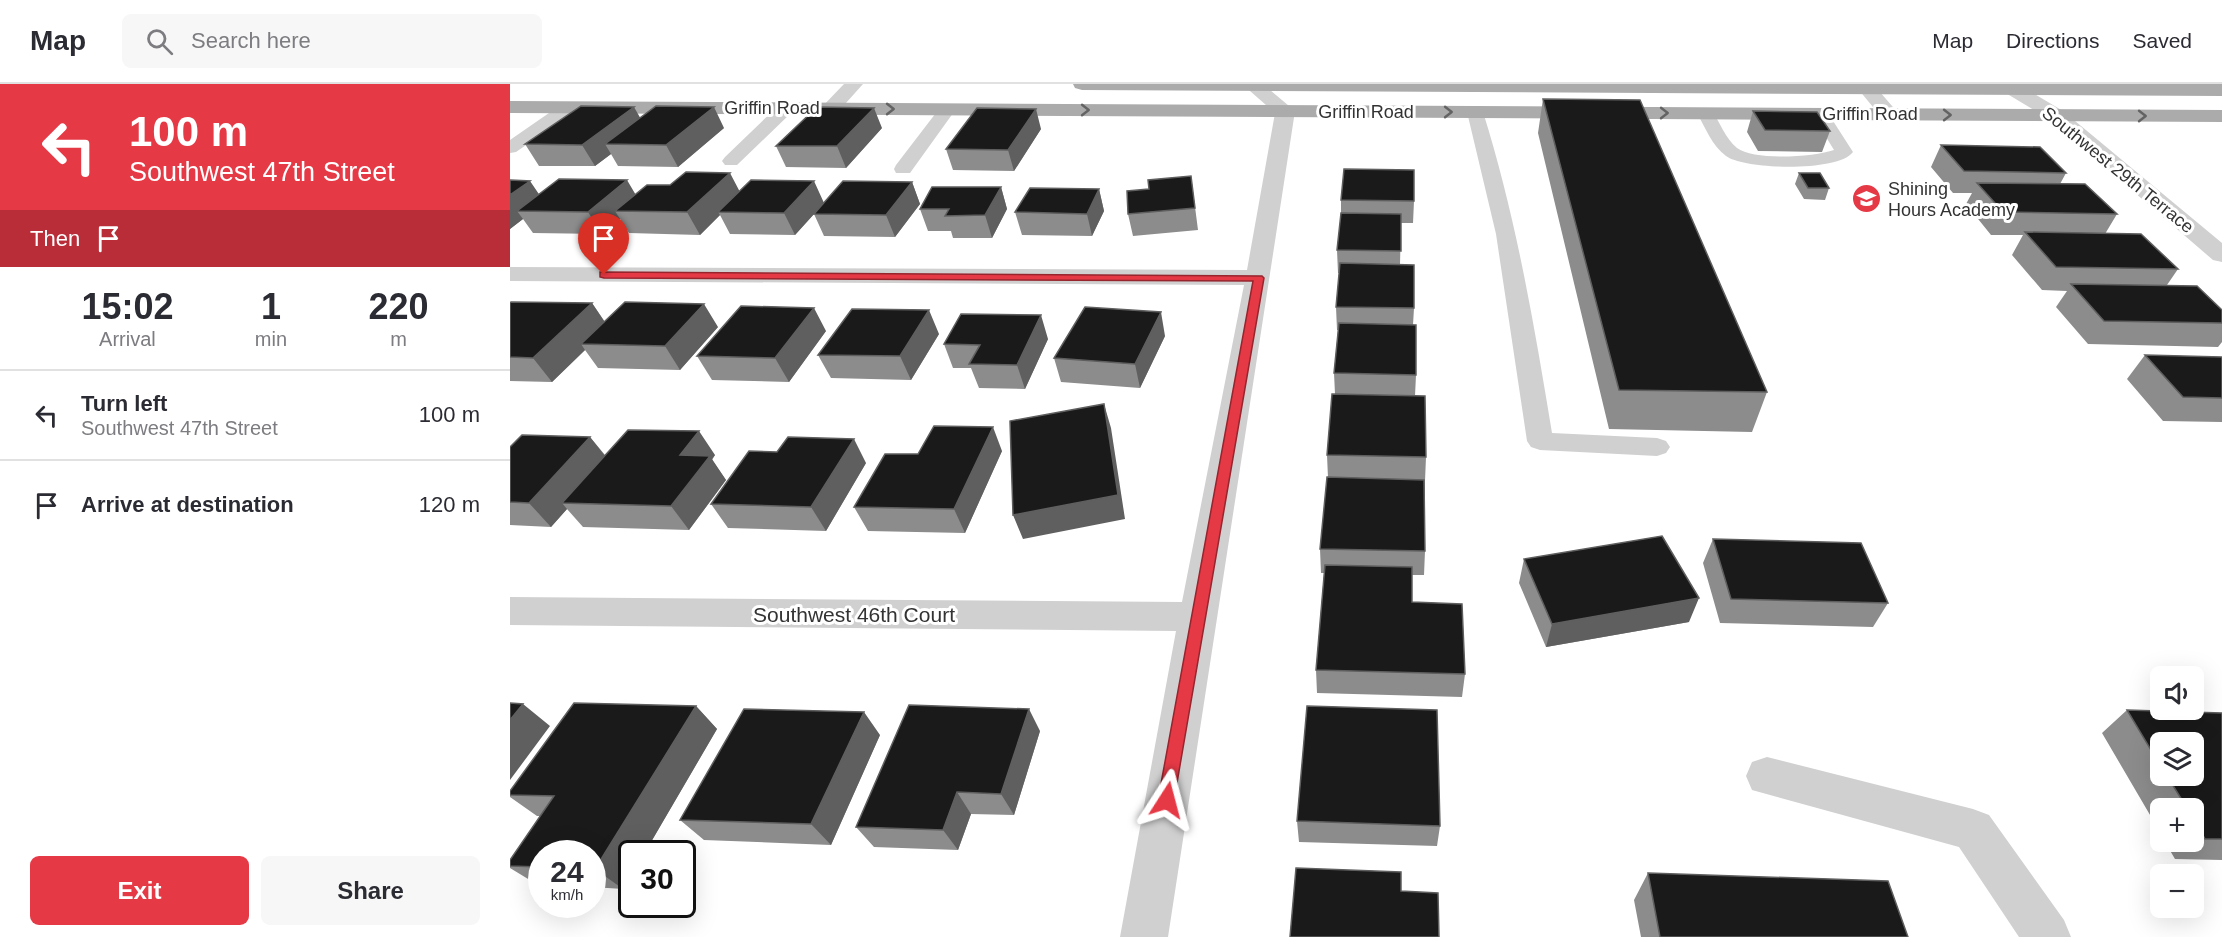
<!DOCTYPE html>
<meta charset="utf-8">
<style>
:root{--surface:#fff;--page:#f7f7f7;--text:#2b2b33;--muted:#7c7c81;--line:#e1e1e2;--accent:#e63946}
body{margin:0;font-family:Arial,sans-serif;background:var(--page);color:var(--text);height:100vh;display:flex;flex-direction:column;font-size:22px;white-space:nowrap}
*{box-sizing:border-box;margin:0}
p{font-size:20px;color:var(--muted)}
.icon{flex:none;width:33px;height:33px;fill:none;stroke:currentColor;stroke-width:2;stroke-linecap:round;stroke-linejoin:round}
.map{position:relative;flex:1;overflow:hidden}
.panel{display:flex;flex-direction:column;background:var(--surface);width:510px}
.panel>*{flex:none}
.top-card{background:#e63946;color:#fff;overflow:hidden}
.fabs{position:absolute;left:1640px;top:582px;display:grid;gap:12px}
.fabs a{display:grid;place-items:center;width:54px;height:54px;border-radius:9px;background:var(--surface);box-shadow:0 6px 24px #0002;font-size:30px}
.speed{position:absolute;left:18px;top:756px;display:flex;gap:12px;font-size:30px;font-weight:700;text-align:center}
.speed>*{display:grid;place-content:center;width:78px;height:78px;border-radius:50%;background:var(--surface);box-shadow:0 6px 24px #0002;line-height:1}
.speed small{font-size:15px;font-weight:400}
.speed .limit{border:3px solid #111;border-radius:9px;background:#fff;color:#111}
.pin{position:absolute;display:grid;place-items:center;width:51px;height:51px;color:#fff;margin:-62px -26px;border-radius:50% 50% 50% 0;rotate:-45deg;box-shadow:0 0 6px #0007}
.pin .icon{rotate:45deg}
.me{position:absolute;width:66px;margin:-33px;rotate:9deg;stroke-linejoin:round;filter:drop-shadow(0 0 4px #0008)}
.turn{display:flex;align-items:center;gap:21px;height:126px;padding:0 30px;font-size:27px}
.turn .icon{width:78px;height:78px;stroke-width:2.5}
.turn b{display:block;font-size:42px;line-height:51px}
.then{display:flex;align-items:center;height:57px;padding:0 30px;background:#0003;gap:12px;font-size:22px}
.eta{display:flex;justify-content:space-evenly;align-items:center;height:102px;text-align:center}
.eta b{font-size:36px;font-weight:700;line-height:42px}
.primary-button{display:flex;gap:12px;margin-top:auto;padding:12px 30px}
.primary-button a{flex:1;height:69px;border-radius:9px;background:var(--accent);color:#fff;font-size:24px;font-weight:700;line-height:69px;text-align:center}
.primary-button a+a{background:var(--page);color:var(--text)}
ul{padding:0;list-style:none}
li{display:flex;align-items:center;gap:18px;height:90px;padding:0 30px;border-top:2px solid var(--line)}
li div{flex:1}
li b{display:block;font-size:22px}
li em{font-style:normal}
header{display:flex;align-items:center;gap:36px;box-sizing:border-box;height:84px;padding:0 30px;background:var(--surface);border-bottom:2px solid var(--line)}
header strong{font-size:28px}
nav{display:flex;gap:33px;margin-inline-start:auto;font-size:21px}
.search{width:420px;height:54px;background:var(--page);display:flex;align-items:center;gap:15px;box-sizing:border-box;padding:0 21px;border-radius:9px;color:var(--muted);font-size:22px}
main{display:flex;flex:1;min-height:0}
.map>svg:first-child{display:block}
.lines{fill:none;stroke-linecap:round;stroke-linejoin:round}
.lane{fill:#d0d0d0;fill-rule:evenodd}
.street{fill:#d0d0d0;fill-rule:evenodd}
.primary{fill:#ababab;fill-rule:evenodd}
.wall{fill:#8c8c8c;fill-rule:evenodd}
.shaded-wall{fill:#5f5f5f}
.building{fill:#1a1a1a;stroke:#5f5f5f;stroke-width:1.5}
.oneway{stroke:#636363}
.route{fill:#e63946;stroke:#96252e;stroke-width:1.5}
.labels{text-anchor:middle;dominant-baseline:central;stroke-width:6;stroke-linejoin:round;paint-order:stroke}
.far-street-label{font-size:18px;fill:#333;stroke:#fff}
.far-poi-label{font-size:18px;fill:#333;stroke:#fff;text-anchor:start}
.street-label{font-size:21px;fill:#333;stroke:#fff}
</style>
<header>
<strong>Map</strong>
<div class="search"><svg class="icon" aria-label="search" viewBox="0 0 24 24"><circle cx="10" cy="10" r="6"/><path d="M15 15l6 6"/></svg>Search here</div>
<nav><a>Map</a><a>Directions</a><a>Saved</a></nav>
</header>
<main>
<section class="panel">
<div class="top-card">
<div class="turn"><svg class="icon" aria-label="left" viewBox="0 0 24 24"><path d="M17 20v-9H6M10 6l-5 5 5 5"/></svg><div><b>100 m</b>Southwest 47th Street</div></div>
<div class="then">Then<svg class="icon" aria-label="arrive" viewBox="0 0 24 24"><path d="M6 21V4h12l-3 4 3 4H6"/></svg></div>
</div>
<div class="eta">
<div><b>15:02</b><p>Arrival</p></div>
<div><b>1</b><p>min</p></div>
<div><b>220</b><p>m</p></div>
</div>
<ul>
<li><svg class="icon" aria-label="left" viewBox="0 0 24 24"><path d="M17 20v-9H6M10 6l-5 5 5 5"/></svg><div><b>Turn left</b><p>Southwest 47th Street</p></div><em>100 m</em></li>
<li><svg class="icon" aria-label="arrive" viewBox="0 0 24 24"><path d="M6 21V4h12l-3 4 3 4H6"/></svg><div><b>Arrive at destination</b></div><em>120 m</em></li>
</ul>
<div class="primary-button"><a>Exit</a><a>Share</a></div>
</section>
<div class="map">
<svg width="1712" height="853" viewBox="0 0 1712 853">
<rect width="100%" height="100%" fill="#fff"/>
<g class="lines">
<path class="lane" d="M 58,19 L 66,24 L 64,28 L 6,68 L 0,69 L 0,56 L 52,20 Z
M 275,20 L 281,21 L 283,25 L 281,29 L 227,81 L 215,81 L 212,77 L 215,73 L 269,21 Z
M 438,20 L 446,25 L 400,89 L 386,89 L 384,85 L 386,81 L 432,21 Z
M 965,23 L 973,28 C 1006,133 1024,240 1042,349 L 1147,354 L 1156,357 L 1160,363 L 1156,369 L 1147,372 L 1030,366 L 1021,363 L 1017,357 L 986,150 L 957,28 Z
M 1195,24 L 1201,25 C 1210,38 1215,54 1227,64 C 1244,77 1304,73 1324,66 L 1302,30 L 1310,25 L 1316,26 L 1343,68 C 1329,88 1235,86 1216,72 C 1202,62 1195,43 1187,29 Z"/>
<path class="street" d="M 334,0 L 353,0 L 327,29 L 313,29 L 310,25 Z
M 732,0 L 753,0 L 785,27 L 658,853 L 610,853 L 666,547 L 0,541 L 0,513 L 672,518 L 734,201 L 0,197 L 0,183 L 737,186 L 765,29 Z
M 1344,0 L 1363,0 L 1389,30 L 1386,34 L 1372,34 Z
M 1494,0 L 1508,0 L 1553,27 L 1712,159 L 1712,178 L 1703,176 L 1539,35 L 1494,8 L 1492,4 Z
M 1257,673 L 1463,725 L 1479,731 L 1554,836 L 1561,853 L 1509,853 L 1449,763 L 1242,706 L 1236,692 L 1242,678 Z"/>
<path class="primary" d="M 563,0 L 1712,0 L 1712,12 L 572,6 L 565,4 Z
M 0,17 L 1712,26 L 1712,38 L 0,29 Z"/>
</g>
<path class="wall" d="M 1033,15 L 1257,308 L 1242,348 L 1099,345 L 1028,49 Z
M 1243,27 L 1320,47 L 1312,68 L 1248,67 L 1237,48 Z
M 130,34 L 214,44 L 168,83 L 108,82 L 101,70 L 85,82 L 29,82 L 15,60 Z
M 372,44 L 336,84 L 276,83 L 266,62 Z
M 531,45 L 504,87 L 443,86 L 436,65 Z
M 1431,61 L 1556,89 L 1550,100 L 1607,130 L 1595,150 L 1668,185 L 1657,201 L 1712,226 L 1712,258 L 1708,263 L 1578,260 L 1546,223 L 1557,207 L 1532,206 L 1502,171 L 1513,151 L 1481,151 L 1456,120 L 1462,109 L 1443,109 L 1421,83 Z
M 1289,89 L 1319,104 L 1315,116 L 1294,115 L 1285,100 Z
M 681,92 L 688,146 L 623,152 L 618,130 L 639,105 Z
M 0,96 L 29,110 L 125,110 L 230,107 L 314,119 L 402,98 L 410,120 L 385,153 L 314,152 L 304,130 L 285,151 L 220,150 L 210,131 L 190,151 L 119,149 L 110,135 L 92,150 L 23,149 L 13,135 L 0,145 Z
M 491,103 L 497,125 L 482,154 L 443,154 L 441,147 L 418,147 L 410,125 Z
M 589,105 L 594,127 L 582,152 L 512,151 L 505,128 Z
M 831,116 L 904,117 L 903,139 L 891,139 L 890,180 L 904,224 L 903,241 L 906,291 L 905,312 L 916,373 L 915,397 L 915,467 L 914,491 L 902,491 L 902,518 L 955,590 L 952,613 L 807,609 L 806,586 L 814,489 L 811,489 L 810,465 L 818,394 L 817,371 L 825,310 L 824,289 L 828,246 L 827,246 L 826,223 L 829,189 L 828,189 L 827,166 L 831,129 Z
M 0,219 L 82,219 L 95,238 L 208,243 L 170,286 L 88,284 L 75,266 L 42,298 L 0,297 Z
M 316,247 L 279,298 L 202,296 L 187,272 Z
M 429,250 L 401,296 L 321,294 L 308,271 Z
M 655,252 L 630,304 L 551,298 L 544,274 Z
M 538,255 L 515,305 L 469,304 L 461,284 L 443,284 L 434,260 Z
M 1635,271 L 1712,273 L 1712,338 L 1653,337 L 1617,295 Z
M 80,353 L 95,371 L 205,371 L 202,376 L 216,396 L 179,446 L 73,443 L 57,425 L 41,443 L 0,441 L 0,363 Z
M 492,367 L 455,449 L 358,447 L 344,423 L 408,370 Z
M 356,379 L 316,447 L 218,444 L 201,420 Z
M 1203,455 L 1378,519 L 1363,543 L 1210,539 L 1193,479 Z
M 1014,475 L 1179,538 L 1036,563 L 1009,499 Z
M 186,622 L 207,645 L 134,770 L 122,770 L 113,805 L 82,803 L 82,770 L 32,770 L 32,802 L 28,801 L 0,784 L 0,776 L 30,732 L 27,732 L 0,713 L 0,707 Z
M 1617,626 L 1712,629 L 1712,776 L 1665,775 L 1655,758 L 1683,758 L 1683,724 L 1650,724 L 1650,748 L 1592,649 ZM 1650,658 L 1683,692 L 1650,692 Z
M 530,647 L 504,731 L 461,730 L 448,766 L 364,763 L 346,743 Z
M 370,651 L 321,761 L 194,756 L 170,736 Z
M 787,737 L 930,742 L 927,762 L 789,758 Z
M 1138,789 L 1398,853 L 1131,853 L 1124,816 Z"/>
<path class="shaded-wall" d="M 124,23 L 136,44 L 95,60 L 101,70 L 85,82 L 72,61 Z
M 204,23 L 214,44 L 168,83 L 156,61 Z
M 364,24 L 372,44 L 336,84 L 327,62 Z
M 526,25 L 531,45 L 504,87 L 498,66 Z
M 220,89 L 231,110 L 208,128 L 210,131 L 190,151 L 177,128 Z
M 117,96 L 130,118 L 105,127 L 110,135 L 92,150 L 78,128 Z
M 20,97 L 35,119 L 7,127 L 13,135 L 0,145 L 0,111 Z
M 304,97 L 314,119 L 285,151 L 274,129 Z
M 402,98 L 410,120 L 385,153 L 376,131 Z
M 491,103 L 497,125 L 482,154 L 475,131 Z
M 589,105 L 594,127 L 582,152 L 577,130 Z
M 82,219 L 98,243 L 71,260 L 75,266 L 42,298 L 23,274 Z
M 194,220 L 208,243 L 170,286 L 155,262 Z
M 304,224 L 316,247 L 279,298 L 265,274 Z
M 419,226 L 429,250 L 401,296 L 390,272 Z
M 651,228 L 655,252 L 630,304 L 625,280 Z
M 531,231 L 538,255 L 515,305 L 507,281 Z
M 594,320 L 601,344 L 615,435 L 513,455 L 503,431 Z
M 483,343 L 492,367 L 455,449 L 444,425 Z
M 189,347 L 205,371 L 202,375 L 216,396 L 179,446 L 161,422 L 170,371 Z
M 80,353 L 99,377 L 52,419 L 57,425 L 41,443 L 19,419 Z
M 344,355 L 356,379 L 316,447 L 301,423 Z
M 1189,514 L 1179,538 L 1036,563 L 1042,540 Z
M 13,620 L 40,642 L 0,696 L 0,636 Z
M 186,622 L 207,645 L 134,770 L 122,770 L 122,791 L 113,805 L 85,785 Z
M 519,625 L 530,647 L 504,731 L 491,710 Z
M 354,628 L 370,651 L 321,761 L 301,740 Z
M 447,708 L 461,730 L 448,766 L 433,746 Z"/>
<path class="building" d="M 1033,15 L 1130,16 L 1257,308 L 1109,306 Z
M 71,22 L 124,23 L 72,61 L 15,60 Z
M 146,22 L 204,23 L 156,61 L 95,60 Z
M 307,23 L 364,24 L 327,62 L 266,62 Z
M 467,24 L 526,25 L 498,66 L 436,65 Z
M 1243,27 L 1307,28 L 1320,47 L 1255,46 Z
M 1431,61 L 1530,63 L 1556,89 L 1454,87 Z
M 834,85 L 904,86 L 904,117 L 831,116 Z
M 176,88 L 220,89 L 177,128 L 105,127 L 137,101 L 160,101 Z
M 1289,89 L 1310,89 L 1319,104 L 1298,104 Z
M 681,92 L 685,124 L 618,130 L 617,107 L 639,105 L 638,96 Z
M 49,95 L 117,96 L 78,128 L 7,127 Z
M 0,96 L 20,97 L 0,111 Z
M 241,96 L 304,97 L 274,129 L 208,128 Z
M 333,97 L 402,98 L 376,131 L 304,130 Z
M 1467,99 L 1575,100 L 1607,130 L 1493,128 Z
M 422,103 L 491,103 L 475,131 L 435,132 L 439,125 L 410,125 Z
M 520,104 L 589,105 L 577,130 L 505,128 Z
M 831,129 L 891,130 L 891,167 L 827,166 Z
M 1515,148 L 1631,150 L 1668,185 L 1546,183 Z
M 830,179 L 904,181 L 904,224 L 826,223 Z
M 1561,200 L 1687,202 L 1712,226 L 1712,239 L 1594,237 Z
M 1,218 L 82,219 L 23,274 L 0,273 L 0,219 Z
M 115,218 L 194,220 L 155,262 L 71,260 Z
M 231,222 L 304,224 L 265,274 L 187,272 Z
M 575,223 L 651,228 L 625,280 L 544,274 Z
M 342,225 L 419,226 L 390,272 L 308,271 Z
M 451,230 L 531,231 L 507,281 L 459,280 L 470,261 L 434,260 Z
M 829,239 L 906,241 L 906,291 L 824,289 Z
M 1635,271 L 1712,273 L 1712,314 L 1673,313 Z
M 822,310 L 915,312 L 916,373 L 817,371 Z
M 594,320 L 608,411 L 503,431 L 500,337 Z
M 424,342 L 483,343 L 444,425 L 344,423 L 375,370 L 408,370 Z
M 118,346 L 189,347 L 170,371 L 200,372 L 161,422 L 52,419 Z
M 12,351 L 80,353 L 19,419 L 0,418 L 0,363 Z
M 278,353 L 344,355 L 301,423 L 201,420 L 239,367 L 267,368 Z
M 817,393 L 914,396 L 915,467 L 810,465 Z
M 1152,452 L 1189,514 L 1042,540 L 1014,475 Z
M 1203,455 L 1351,459 L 1378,519 L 1221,515 Z
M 815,481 L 902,483 L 902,518 L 952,520 L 955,590 L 806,586 Z
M 0,619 L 13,620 L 0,636 Z
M 64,619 L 186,622 L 85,785 L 82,785 L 82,770 L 32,770 L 32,783 L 0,782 L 0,776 L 44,712 L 0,711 L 0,707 Z
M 399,621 L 519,625 L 491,710 L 447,708 L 433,746 L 346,743 Z
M 797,622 L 927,626 L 930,742 L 787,737 Z
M 234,625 L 354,628 L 301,740 L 170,736 Z
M 1617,626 L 1712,629 L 1712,755 L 1695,755 L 1683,735 L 1683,724 L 1677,724 L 1657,692 L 1683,692 L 1683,658 L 1650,658 L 1650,681 Z
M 786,784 L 891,788 L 891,807 L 928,809 L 929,853 L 780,853 Z
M 1138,789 L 1378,797 L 1398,853 L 1150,853 Z"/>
<defs><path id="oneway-chevron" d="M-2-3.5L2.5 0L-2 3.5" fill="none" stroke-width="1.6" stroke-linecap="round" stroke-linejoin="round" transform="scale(1.5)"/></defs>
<g class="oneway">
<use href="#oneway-chevron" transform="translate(380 25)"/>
<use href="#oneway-chevron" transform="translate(575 26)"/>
<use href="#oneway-chevron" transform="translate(938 28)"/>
<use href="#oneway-chevron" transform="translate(1154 29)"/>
<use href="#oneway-chevron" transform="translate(1437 31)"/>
<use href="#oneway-chevron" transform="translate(1632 32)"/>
</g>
<path class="route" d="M 90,188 L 752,192 L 754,194 L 663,722 L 657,724 L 651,722 L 648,716 L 743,197 L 94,194 L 90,193 Z"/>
<defs>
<symbol id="school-disc" viewBox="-11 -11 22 22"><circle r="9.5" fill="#e63946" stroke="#fff"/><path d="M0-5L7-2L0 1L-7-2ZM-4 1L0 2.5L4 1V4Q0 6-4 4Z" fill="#fff"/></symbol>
</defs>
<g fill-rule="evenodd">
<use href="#school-disc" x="1340" y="98" width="33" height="33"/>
</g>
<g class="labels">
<g class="far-street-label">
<text x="262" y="24">Griffin Road</text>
<text x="856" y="28">Griffin Road</text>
<text x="1360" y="30">Griffin Road</text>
<text transform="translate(1608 86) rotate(39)">Southwest 29th Terrace</text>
</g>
<g class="far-poi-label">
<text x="1378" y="105">Shining<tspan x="1378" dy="21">Hours Academy</tspan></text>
</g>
<g class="street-label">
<text x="344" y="530">Southwest 46th Court</text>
</g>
</g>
</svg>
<div class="fabs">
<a><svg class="icon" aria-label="sound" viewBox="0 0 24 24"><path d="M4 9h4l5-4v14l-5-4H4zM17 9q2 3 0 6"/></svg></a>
<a><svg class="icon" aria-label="layers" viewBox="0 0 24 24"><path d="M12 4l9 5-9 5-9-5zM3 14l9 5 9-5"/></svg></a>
<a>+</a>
<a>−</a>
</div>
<div class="speed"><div>24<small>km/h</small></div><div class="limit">30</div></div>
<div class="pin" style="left:94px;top:191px;background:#d93025"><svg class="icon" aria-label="arrive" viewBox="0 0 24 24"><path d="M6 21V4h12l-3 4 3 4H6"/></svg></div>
<svg class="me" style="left:657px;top:716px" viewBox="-20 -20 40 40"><path d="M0-17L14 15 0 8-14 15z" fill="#e63946" stroke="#fff" stroke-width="4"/></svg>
</div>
</main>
